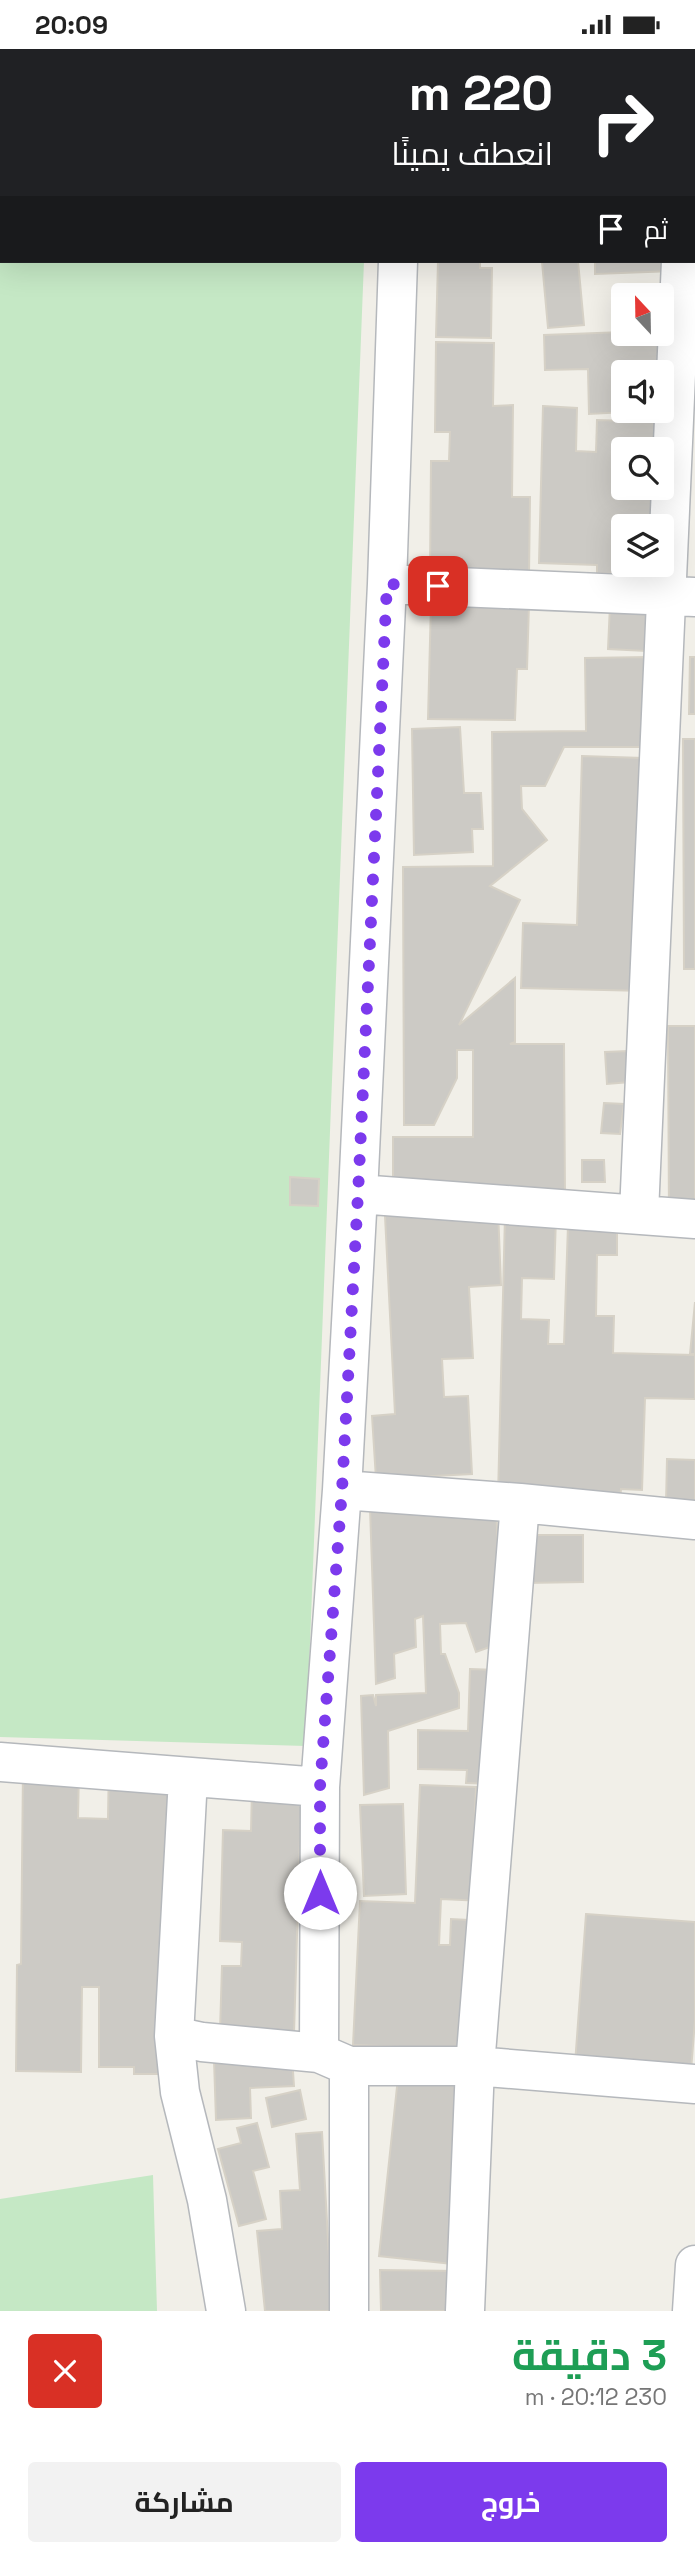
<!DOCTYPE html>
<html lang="ar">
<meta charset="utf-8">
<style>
:root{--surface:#fff;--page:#f2f2f2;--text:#222;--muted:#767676;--accent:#7c3aed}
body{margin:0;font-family:"Space Grotesk",Cairo,sans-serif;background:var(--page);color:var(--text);direction:rtl;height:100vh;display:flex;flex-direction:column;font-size:26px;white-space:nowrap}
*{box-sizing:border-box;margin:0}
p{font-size:23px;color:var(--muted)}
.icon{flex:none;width:38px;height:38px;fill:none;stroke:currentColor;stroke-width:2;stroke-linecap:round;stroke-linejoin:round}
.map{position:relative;height:2262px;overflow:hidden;direction:ltr}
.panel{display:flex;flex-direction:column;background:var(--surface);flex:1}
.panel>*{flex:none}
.banner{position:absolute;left:0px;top:0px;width:696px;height:214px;box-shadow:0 7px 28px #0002;direction:rtl;background:#202124;color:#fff;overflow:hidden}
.needle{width:46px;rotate:338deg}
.buttons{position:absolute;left:611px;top:234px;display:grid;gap:14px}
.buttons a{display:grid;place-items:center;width:63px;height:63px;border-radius:7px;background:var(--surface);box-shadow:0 7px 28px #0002;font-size:35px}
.pin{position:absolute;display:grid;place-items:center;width:60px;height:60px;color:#fff;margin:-30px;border-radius:14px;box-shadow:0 4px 10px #0006}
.me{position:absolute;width:77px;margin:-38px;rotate:0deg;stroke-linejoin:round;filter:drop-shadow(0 0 5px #0008)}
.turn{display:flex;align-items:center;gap:24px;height:147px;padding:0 28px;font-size:32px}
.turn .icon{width:91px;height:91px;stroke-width:2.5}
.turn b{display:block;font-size:49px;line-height:60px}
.then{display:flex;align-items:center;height:66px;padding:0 28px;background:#0003;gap:14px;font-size:26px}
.round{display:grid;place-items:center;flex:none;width:74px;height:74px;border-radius:7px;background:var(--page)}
.head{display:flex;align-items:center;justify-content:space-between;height:119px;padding:0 28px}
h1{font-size:42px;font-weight:700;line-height:52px;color:#1e9e55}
.button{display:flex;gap:14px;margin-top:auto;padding:14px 28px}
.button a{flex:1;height:80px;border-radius:7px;background:var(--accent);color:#fff;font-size:28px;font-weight:700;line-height:80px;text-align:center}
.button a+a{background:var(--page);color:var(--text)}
.status{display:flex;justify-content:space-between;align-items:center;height:49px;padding:0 35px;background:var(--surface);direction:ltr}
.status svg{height:19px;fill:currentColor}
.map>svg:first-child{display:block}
.green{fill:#c5e8c5}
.building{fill:#cccac5;stroke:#d6d1c6;stroke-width:2;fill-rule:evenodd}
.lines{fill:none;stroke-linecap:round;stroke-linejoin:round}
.street-casing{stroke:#b5b8bc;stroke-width:41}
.street{stroke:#fff;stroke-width:38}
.route{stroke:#7c3aed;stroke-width:12;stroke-dasharray:0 21.6}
</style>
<div class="status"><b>20:09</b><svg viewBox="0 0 49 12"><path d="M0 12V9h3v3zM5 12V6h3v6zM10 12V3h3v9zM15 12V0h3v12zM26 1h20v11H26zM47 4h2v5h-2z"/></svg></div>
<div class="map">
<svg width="695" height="2262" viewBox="0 0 695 2262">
<rect width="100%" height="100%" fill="#f1efe8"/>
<path class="green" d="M 0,0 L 372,0 L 2,2 L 2,212 L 364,212 L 306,1697 L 0,1688 Z
M 153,2126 L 157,2262 L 0,2262 L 0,2150 Z"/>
<path class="building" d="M 608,0 L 695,0 L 695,29 L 695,2 Z
M 438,212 L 480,212 L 480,219 L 492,219 L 491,289 L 436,288 Z
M 578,212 L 584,276 L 548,279 L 542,213 Z
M 595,212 L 674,212 L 674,222 L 595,225 Z
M 623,283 L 623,285 L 662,285 L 662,324 L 623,324 L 623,362 L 645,362 L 589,365 L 588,320 L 545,321 L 544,286 Z
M 436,293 L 494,294 L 493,357 L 513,356 L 512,448 L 530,448 L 529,526 L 430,526 L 431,412 L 449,412 L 450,383 L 435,383 Z
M 543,357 L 577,359 L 576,402 L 596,403 L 597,371 L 665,373 L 662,478 L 623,478 L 623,516 L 660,516 L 660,525 L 597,524 L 597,516 L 539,514 ZM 623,401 L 662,401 L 662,439 L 623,439 Z
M 431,553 L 529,555 L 527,620 L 517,620 L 515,671 L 428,670 Z
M 610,556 L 648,558 L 646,602 L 608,600 Z
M 647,608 L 648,698 L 564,698 L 545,737 L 521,737 L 522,760 L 547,791 L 490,837 L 520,851 L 459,976 L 515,929 L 515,993 L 510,995 L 564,995 L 565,1149 L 393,1151 L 393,1088 L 473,1088 L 473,1001 L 457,1001 L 457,1029 L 434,1076 L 404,1076 L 403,818 L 493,817 L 492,683 L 586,682 L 585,609 Z
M 690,608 L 695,608 L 695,665 L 689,665 Z
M 460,678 L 464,744 L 481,744 L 483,780 L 472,780 L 473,803 L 414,806 L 412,680 Z
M 683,690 L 695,690 L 695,920 L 684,920 Z
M 582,707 L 643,709 L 645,942 L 521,939 L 523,874 L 577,876 Z
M 668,977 L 695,977 L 695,1169 L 669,1169 Z
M 628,1002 L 630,1033 L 607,1035 L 605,1003 Z
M 604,1054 L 624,1055 L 620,1085 L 601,1084 Z
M 582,1111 L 604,1111 L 605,1133 L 582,1133 Z
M 290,1128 L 319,1130 L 318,1157 L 290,1156 Z
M 498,1161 L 501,1236 L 469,1238 L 473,1309 L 442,1310 L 444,1348 L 468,1347 L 472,1425 L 376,1430 L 372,1367 L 395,1365 L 385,1167 Z
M 505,1166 L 556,1168 L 554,1230 L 522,1229 L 521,1270 L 549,1271 L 548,1295 L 564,1295 L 568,1176 L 617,1178 L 617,1206 L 597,1206 L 596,1267 L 614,1267 L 613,1304 L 695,1306 L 695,1350 L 645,1349 L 642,1441 L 621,1440 L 620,1451 L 498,1448 Z
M 695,1253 L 695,1305 L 690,1305 Z
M 667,1410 L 695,1411 L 695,1455 L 666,1454 Z
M 496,1455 L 500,1554 L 498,1595 L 476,1603 L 466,1574 L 440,1575 L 441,1605 L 445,1605 L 459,1644 L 459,1659 L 388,1682 L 389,1739 L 364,1746 L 361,1647 L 373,1646 L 376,1657 L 376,1646 L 426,1644 L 423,1567 L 415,1570 L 416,1598 L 394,1605 L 395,1629 L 376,1635 L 370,1459 Z
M 526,1486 L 583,1486 L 583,1533 L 526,1534 Z
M 470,1620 L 497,1621 L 494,1735 L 466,1734 L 467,1721 L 418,1720 L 418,1681 L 468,1682 Z
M 109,1710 L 175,1710 L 172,2025 L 134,2025 L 134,2018 L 99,2018 L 99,1938 L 82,1938 L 81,2023 L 16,2022 L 17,1916 L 21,1915 L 23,1720 L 79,1720 L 78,1769 L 108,1770 Z
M 302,1724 L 294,1984 L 220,1982 L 222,1917 L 241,1917 L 242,1893 L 220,1892 L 223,1781 L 251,1782 L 252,1738 Z
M 420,1736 L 476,1738 L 473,1816 L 482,1852 L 441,1850 L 439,1896 L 450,1896 L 451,1870 L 488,1872 L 483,2001 L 353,1996 L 360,1852 L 415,1854 Z
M 403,1755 L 406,1845 L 364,1847 L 360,1756 Z
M 586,1865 L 695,1873 L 695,1971 L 691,2022 L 575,2015 Z
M 292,2008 L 294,2037 L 250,2039 L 251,2069 L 216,2071 L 214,2011 Z
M 399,2019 L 473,2027 L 461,2216 L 379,2207 Z
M 300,2041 L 306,2070 L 272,2078 L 266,2049 Z
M 257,2074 L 269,2118 L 253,2122 L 266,2170 L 239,2177 L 218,2100 L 241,2094 L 237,2079 Z
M 322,2083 L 332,2262 L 265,2262 L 257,2182 L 282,2180 L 280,2142 L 300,2141 L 296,2085 Z
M 380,2221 L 459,2222 L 458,2262 L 381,2262 Z"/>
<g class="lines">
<defs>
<path id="street" d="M 406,2 L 406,0
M 591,2 L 591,0
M 387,535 L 695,548
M 358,1145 L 695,1170
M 639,1164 L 681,212
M 342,1441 L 520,1454 L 695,1471
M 0,1713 L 320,1738
M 188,1729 L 174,1987 L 202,1993 L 319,2004 L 349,2017 L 475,2017 L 695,2035
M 174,1987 L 180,2043 L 207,2151 L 226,2262
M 319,2004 L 320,1738 L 342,1441 L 358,1145 L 387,535 L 398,212
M 349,2262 L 349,2017
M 465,2262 L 475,2017 L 520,1454
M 692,2262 L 695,2216"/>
</defs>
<use href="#street" class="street-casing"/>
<use href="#street" class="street"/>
</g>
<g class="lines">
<path class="route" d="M 320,1844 L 320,1738 L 342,1441 L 358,1145 L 387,535 L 438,537"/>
</g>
</svg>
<div class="buttons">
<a><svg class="needle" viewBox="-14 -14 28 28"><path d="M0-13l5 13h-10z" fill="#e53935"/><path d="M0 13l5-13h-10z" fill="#767676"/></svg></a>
<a><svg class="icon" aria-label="sound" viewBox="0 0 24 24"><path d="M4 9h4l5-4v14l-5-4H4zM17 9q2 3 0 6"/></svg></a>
<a><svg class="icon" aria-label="search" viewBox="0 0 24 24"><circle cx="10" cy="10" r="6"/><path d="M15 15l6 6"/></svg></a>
<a><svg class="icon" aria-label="layers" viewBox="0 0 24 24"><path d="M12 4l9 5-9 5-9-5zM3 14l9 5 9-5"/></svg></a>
</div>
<div class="pin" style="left:438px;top:537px;background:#d93025"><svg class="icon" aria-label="arrive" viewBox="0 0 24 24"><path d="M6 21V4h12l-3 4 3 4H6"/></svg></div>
<svg class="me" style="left:320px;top:1844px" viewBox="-20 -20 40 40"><circle r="19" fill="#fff"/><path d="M0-13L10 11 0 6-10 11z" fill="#7c3aed"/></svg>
<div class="banner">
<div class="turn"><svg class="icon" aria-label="right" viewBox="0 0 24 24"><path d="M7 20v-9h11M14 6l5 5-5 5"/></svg><div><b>220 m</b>انعطف يمينًا</div></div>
<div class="then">ثم<svg class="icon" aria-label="arrive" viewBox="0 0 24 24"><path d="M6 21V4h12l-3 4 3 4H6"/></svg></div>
</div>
</div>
<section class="panel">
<div class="head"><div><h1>3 دقيقة</h1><p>230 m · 20:12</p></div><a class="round" style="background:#d93025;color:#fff"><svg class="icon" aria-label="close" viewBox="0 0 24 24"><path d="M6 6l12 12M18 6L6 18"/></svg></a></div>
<div class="button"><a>خروج</a><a>مشاركة</a></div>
</section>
